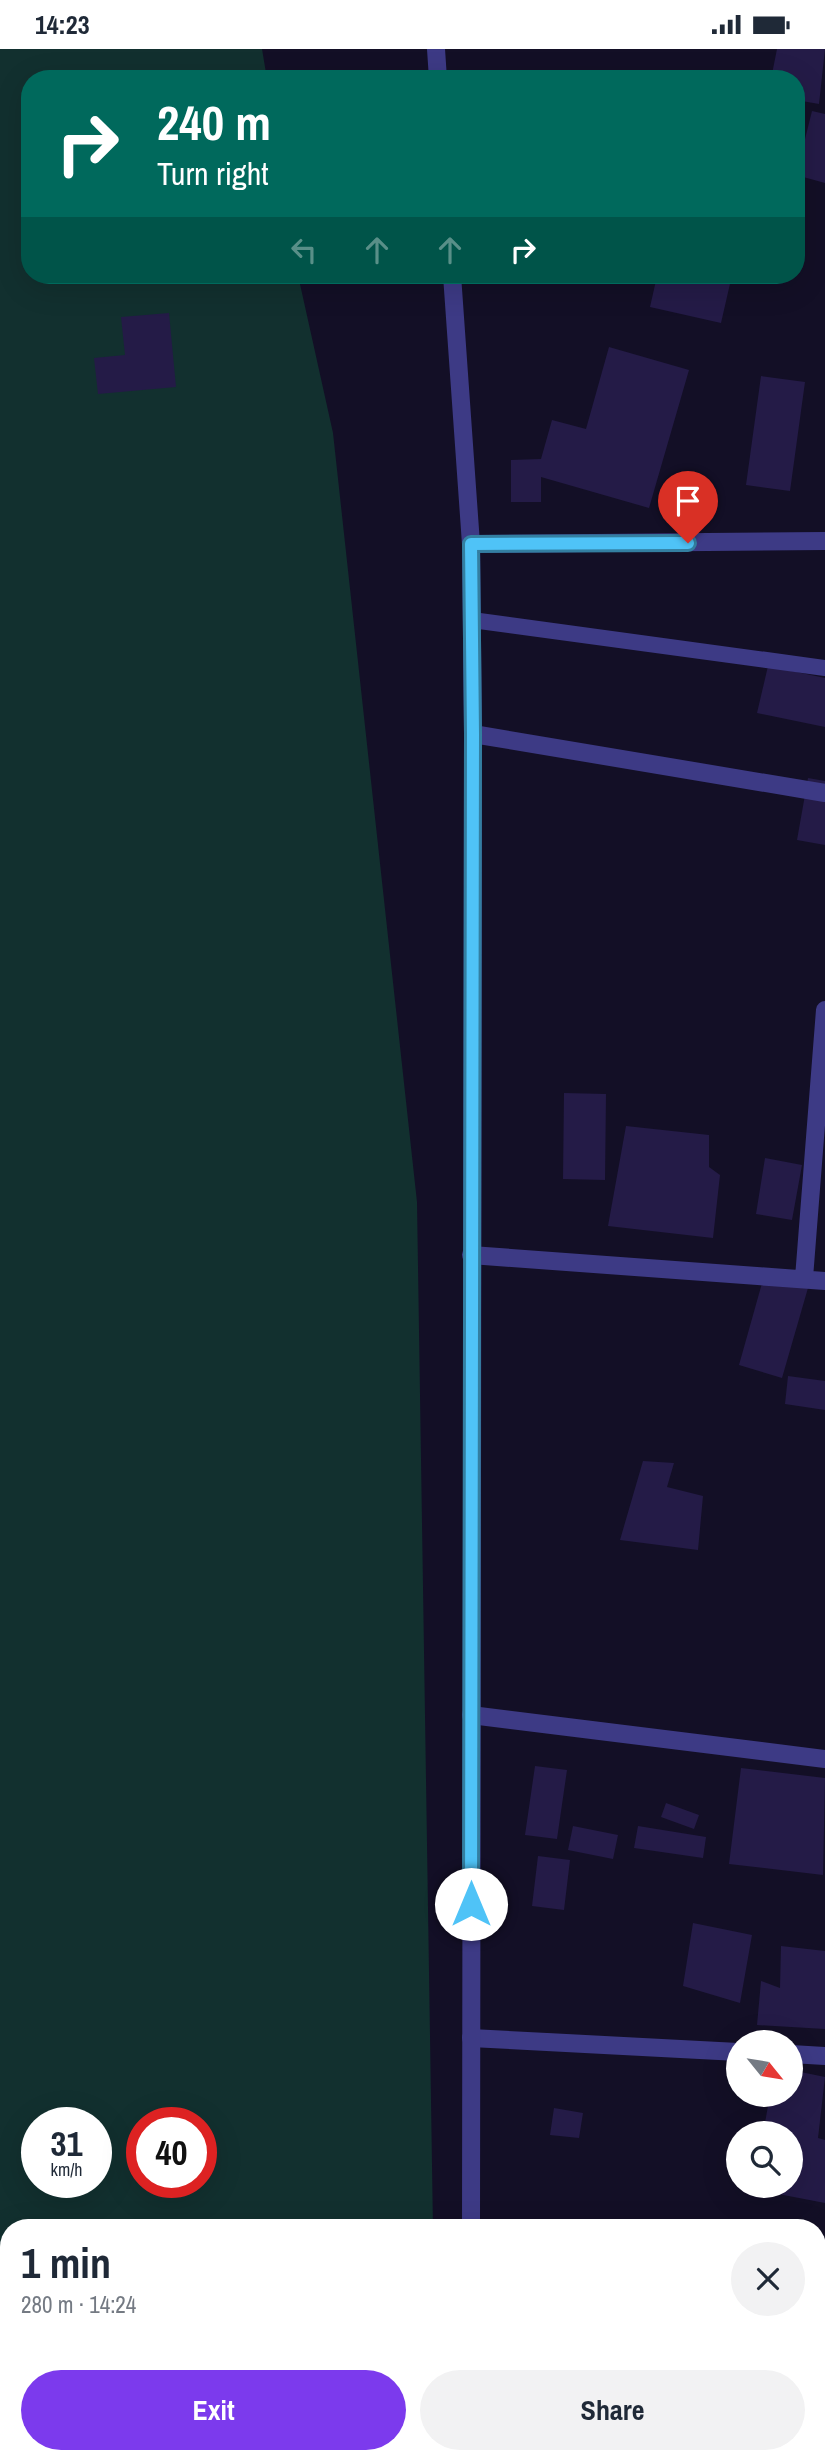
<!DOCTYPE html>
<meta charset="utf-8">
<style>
:root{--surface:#fff;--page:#f2f2f3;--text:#1f2937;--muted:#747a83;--accent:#7c3aed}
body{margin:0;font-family:"Archivo Narrow",sans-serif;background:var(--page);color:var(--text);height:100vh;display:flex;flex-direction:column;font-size:26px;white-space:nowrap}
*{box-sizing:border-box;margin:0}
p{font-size:23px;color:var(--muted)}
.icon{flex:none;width:38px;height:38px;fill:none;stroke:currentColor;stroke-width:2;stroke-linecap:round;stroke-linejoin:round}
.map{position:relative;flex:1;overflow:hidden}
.panel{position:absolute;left:0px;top:2170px;width:826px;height:245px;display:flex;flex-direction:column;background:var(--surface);border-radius:28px 28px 0 0;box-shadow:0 7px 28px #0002}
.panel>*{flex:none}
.banner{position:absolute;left:21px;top:21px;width:784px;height:214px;border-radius:28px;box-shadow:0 7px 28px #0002;background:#00695c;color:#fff;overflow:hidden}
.needle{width:46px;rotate:120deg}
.fabs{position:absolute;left:726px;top:1981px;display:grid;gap:14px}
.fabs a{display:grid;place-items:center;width:77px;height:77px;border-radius:50%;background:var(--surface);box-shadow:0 7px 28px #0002;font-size:35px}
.speed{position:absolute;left:21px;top:2058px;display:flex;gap:14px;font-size:35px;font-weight:700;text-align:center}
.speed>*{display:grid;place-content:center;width:91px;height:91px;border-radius:50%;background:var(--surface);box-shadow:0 7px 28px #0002;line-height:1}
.speed small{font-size:18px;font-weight:400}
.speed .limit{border:10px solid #d22;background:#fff;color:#111}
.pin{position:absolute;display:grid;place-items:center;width:60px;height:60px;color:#fff;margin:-72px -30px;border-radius:50% 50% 50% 0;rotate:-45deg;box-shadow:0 0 7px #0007}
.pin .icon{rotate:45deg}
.me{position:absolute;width:77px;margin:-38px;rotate:0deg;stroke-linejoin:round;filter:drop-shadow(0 0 5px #0008)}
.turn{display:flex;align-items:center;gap:24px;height:147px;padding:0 21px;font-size:32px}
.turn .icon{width:91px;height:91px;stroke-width:2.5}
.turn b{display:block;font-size:49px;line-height:60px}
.lanes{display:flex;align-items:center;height:66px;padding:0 21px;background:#0003;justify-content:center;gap:35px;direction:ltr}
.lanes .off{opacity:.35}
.round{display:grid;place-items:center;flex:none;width:74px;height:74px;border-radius:37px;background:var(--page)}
.summary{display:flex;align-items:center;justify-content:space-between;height:119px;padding:0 21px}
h1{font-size:42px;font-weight:700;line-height:52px}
.primary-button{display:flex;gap:14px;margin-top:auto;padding:14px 21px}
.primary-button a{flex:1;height:80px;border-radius:42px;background:var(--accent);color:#fff;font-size:28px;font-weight:700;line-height:80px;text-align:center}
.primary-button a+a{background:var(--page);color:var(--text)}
.status{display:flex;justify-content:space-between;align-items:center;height:49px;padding:0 35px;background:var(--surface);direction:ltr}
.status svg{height:19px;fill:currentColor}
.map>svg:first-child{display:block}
.green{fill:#12302f;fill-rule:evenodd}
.building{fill:#241b47}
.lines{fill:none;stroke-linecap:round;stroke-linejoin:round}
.service{stroke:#3d3a85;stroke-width:16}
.minor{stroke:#3d3a85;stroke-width:18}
.tertiary{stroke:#3d3a85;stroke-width:18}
.route-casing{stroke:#337fa1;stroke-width:18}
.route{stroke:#4fc3f7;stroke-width:12}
</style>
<div class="status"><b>14:23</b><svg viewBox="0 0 49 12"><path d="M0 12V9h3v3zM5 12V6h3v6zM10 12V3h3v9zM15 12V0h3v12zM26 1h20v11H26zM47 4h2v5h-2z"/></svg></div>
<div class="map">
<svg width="825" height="2415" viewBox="0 0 825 2415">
<rect width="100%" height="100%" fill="#130f26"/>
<path class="green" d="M 0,0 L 262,0 L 267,30 L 30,30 L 30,226 L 298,226 L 333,384 L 417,1153 L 433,2179 L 9,2179 L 9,2406 L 436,2406 L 437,2415 L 0,2415 ZM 37,2074 L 96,2074 L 96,2133 L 37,2133 ZM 142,2074 L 201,2074 L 201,2133 L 142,2133 Z"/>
<path class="building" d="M 777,0 L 825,0 L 819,55 L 796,51 L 796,30 L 771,30 Z
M 812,62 L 825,65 L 825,134 L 796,126 Z
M 685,226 L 732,226 L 721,274 L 650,258 L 657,227 L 683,233 Z
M 169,264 L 176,338 L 98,345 L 94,309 L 125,306 L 121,268 Z
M 609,298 L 689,321 L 649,459 L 541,428 L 541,453 L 511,453 L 511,411 L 541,410 L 552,371 L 586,380 Z
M 761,327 L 805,333 L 790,442 L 746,436 Z
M 768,617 L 825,629 L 825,678 L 757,664 Z
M 808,729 L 825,732 L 825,796 L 797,791 Z
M 564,1044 L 606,1045 L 605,1131 L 563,1130 Z
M 626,1077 L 709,1086 L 709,1118 L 720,1126 L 713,1189 L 608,1177 Z
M 765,1109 L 802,1116 L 792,1171 L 756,1165 Z
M 766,1220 L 810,1232 L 782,1329 L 739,1316 Z
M 788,1327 L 825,1332 L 825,1361 L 785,1355 Z
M 643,1412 L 674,1414 L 667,1438 L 703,1447 L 698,1501 L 620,1491 Z
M 535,1717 L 567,1721 L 557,1790 L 525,1786 Z
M 741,1719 L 825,1729 L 823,1826 L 729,1815 Z
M 666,1754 L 699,1766 L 694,1780 L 661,1768 Z
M 573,1777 L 618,1786 L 613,1810 L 568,1801 Z
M 638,1777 L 706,1788 L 703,1809 L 634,1799 Z
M 538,1807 L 570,1811 L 564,1861 L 532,1857 Z
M 693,1874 L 752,1886 L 740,1954 L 683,1937 Z
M 781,1897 L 825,1902 L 825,1980 L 757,1976 L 761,1932 L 780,1939 Z
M 791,2021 L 825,2028 L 818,2089 L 825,2091 L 825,2154 L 773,2144 L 774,2137 L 791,2137 L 791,2084 L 764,2079 L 770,2046 L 791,2046 Z
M 554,2059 L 583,2064 L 579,2089 L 550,2086 Z"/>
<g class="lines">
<path class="service" d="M 472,571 L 825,619"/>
<path class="minor" d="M 471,495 L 825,492
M 473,685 L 825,744
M 471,1206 L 825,1232
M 804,1229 L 825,961
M 471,1666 L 825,1710
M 471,1989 L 738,2003
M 791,2005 L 825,2007
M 484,2406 L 485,2415"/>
<path class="tertiary" d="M 436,0 L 438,30
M 452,226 L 471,495 L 473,685 L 471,2179
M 817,2226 L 825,2227"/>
</g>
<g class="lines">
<defs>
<path id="route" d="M 471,1855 L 473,685 L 471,495 L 688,494"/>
</defs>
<use href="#route" class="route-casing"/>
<use href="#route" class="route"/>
</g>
</svg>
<div class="fabs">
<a><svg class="needle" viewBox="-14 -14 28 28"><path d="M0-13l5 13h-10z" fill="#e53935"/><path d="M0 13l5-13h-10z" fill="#747a83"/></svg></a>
<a><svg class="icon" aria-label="search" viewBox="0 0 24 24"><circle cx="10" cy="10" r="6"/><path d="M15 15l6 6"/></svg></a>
</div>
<div class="speed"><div>31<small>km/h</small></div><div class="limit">40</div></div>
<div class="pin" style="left:688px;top:494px;background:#d93025"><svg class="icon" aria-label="arrive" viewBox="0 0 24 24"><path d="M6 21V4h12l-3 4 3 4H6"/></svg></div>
<svg class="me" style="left:471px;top:1855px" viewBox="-20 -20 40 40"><circle r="19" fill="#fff"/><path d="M0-13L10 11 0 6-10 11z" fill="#4fc3f7"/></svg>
<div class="banner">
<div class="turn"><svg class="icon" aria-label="right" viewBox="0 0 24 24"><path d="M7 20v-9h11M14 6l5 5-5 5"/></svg><div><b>240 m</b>Turn right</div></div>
<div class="lanes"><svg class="icon off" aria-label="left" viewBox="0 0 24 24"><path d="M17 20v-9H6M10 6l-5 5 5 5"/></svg><svg class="icon off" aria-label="ahead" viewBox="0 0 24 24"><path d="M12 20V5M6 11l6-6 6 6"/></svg><svg class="icon off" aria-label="ahead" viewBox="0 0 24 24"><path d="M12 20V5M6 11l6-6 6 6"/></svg><svg class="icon" aria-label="right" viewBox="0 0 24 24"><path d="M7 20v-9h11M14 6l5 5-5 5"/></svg></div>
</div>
<section class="panel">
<div class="summary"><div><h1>1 min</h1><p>280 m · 14:24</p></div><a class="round"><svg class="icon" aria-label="close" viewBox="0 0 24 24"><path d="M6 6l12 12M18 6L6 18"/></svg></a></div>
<div class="primary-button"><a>Exit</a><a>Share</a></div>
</section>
</div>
